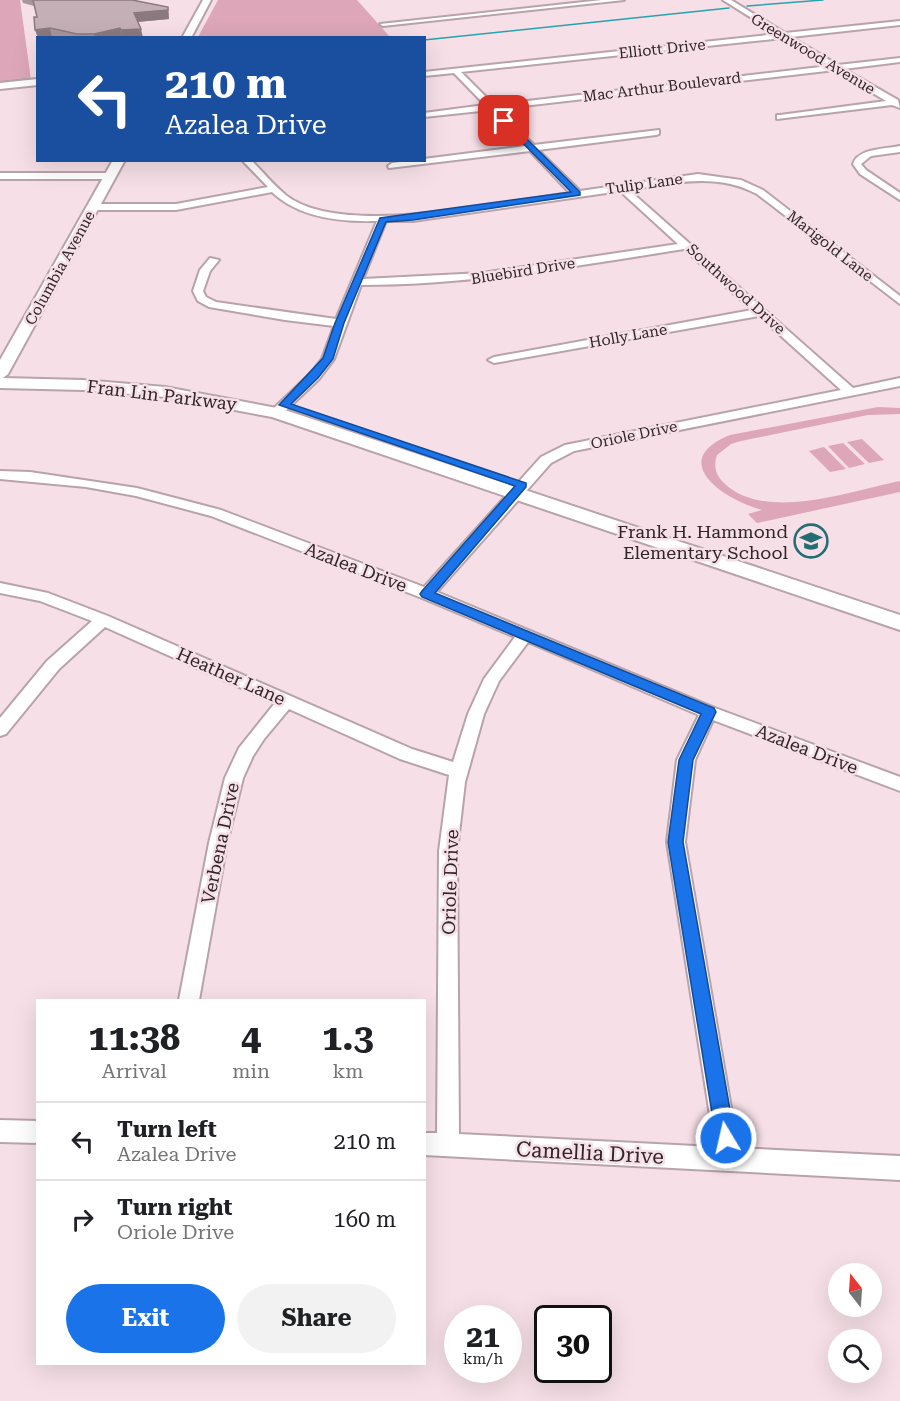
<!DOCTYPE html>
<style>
:root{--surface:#fff;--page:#f2f2f2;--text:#202124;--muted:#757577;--line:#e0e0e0;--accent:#1a73e8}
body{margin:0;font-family:"Roboto Serif",serif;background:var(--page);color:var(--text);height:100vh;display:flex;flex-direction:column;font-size:22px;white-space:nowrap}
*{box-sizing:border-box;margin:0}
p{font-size:20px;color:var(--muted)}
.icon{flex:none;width:33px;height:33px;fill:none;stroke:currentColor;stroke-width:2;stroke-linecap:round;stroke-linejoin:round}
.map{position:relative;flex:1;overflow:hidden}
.details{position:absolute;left:36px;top:999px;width:390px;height:366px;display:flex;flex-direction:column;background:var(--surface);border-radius:0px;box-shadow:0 6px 24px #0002}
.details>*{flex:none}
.banner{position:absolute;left:36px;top:36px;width:390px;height:126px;border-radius:0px;box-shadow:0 6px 24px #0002;background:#1a4fa0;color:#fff;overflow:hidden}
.needle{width:39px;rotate:343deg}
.tools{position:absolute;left:828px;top:1263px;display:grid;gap:12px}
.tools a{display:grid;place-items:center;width:54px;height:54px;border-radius:50%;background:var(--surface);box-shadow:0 6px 24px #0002;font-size:30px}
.speed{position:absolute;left:444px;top:1305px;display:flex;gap:12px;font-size:30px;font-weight:700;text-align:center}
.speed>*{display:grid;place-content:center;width:78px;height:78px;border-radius:50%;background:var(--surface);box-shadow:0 6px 24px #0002;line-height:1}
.speed small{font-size:15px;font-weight:400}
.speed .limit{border:3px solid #111;border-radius:9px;background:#fff;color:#111}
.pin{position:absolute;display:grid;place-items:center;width:51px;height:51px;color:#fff;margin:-26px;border-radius:12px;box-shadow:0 3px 9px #0006}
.me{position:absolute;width:66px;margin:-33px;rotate:351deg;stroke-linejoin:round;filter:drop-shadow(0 0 4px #0008)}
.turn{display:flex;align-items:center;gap:21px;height:126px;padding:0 30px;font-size:27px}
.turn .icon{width:78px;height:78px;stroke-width:2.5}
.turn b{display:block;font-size:42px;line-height:51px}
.eta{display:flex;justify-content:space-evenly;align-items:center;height:102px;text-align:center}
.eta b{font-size:36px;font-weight:700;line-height:42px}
.button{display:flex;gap:12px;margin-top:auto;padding:12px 30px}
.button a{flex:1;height:69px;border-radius:36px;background:var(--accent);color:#fff;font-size:24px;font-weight:700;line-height:69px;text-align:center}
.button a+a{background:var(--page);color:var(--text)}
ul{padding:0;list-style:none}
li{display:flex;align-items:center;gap:18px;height:78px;padding:0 30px;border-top:2px solid var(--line)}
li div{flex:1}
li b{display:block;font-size:22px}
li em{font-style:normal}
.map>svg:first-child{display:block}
.green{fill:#dda7b9}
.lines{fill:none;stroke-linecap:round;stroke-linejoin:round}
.stream{stroke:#26a3ac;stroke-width:1.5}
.street-casing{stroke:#b9a3aa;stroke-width:4}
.secondary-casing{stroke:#b9a3aa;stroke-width:4}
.street{fill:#fff;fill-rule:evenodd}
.secondary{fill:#fff;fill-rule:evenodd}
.wall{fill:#a9969d}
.shaded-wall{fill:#8a7a7f}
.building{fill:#c5afb6;stroke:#8a7a7f;stroke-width:1.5}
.route{fill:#1a73e8;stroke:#114b97;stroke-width:1.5}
.labels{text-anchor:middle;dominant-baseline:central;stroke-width:5;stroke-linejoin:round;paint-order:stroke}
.far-street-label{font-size:15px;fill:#2e2528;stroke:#f6dfe6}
.street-label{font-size:18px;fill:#2e2528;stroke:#f6dfe6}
.poi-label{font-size:18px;fill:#2e2528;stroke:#f6dfe6;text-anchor:end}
.near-street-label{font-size:21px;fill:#2e2528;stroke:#f6dfe6}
</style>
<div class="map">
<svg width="900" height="1401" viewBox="0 0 900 1401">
<rect width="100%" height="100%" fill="#f6dfe6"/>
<path class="green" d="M 0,0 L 20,0 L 31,80 L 0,83 Z
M 218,0 L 357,0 L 390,37 L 198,37 Z
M 878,407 L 900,408 L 900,414 L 868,415 L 741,441 L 731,444 L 717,455 C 713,467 716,476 725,484 C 766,522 851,491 900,481 L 900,492 L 757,523 L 748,514 L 762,510 C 724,500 666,461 730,435 Z
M 862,439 L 884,460 L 869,463 L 847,442 Z
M 843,443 L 865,464 L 849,468 L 828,446 Z
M 824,447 L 846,469 L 830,472 L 809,451 Z"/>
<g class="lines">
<path class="stream" d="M 747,6 L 823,0
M 424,40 L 729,8
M 0,82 L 38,78"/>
<defs>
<path id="street" d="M 602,0 L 624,0 L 383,26 L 380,24 Z
M 723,0 L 731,0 L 785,33 L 900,21 L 900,25 L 791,37 L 838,65 L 900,58 L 900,62 L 844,69 L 898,100 L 900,108 L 892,105 L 777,119 L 777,115 L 780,115 L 886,101 L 835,70 L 498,109 L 534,145 L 659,130 L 659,134 L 656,135 L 538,150 L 580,191 L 698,174 L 741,180 L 763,190 L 900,296 L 900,304 L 757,194 C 716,172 673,183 629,190 L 853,388 L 900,378 L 900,386 L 574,451 L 551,463 L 437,592 L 715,708 L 900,777 L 900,791 L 713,720 L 695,760 L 685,842 L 738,1148 L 900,1156 L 900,1180 L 424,1155 L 424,1133 L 437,1133 L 439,851 L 449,775 L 400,759 L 289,709 L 264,739 L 253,756 L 243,778 L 227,843 L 199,1000 L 179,1000 L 209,843 L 225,778 L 239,748 L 275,703 L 105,627 L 59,669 L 6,734 L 0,736 L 0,718 L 47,661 L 92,621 L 40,601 L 0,593 L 0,583 L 48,593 L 108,616 L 412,749 L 453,762 L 468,714 L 484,679 L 515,637 L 422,598 L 211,516 L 136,496 L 86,487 L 0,479 L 0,471 L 30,472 L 137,488 L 221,510 L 424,587 L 541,457 L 565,445 L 841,390 L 759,316 L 494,363 L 488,360 L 494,357 L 752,310 L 684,249 C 576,266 470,285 361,285 L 334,359 L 319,379 L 280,416 L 276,417 L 270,413 L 272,410 L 311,373 L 322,359 L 334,326 L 285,320 L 209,307 L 198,301 L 193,291 L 200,270 L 210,258 L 219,260 L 210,271 L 203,291 L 206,297 L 216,302 L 336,319 L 377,221 C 341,222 299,218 272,192 L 176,210 L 94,210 L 89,207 L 94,204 L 176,204 L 268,187 L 242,160 L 251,160 C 263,172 274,186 287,196 C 342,238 503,202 570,193 L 530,151 L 389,168 L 388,166 L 392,163 L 525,146 L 490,110 L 424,117 L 424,113 L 485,105 L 454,73 L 424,76 L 424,72 L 777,34 ZM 783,38 L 829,66 L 494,105 L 461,72 ZM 620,191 L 678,244 L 482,273 L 363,279 L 386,221 L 413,221 ZM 528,642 L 699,715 L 677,760 L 667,842 L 715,1147 L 459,1134 L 457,851 L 465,782 L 484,714 L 499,681 Z
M 900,146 L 900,152 L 871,156 L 861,164 L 866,170 L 900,193 L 900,200 L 860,174 L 853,164 C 858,148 886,149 900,146 Z
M 0,173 L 110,173 L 114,176 L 110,179 L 0,179 Z
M 0,1120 L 38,1121 L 38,1143 L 0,1142 Z"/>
<path id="secondary" d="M 203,0 L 211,0 L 191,38 L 182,38 Z
M 38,79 L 38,85 L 0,89 L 0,83 Z
M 113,160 L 125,160 L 8,374 L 3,378 L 83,380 L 165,387 L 282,409 L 900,615 L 900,630 L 272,417 L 165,397 L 83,390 L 0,388 L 0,360 Z"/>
</defs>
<use href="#street" class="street-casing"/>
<use href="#secondary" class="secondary-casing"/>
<use href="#street" class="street"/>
<use href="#secondary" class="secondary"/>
</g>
<path class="wall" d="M 22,0 L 133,0 L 168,7 L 169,19 L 138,22 L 143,38 L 38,38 L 37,17 L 34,6 L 23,3 Z"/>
<path class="shaded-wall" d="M 168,7 L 169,19 L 136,22 L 134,13 Z
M 50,28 L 52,38 L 38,38 L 35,30 Z
M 120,28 L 122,37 L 95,38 L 94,34 Z
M 141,29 L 143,38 L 122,38 L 121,30 Z"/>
<path class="building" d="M 33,0 L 132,0 L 168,7 L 168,10 L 134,13 L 141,29 L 121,30 L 120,28 L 94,34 L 77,34 L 50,28 L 35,30 L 34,17 L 37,17 Z"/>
<path class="route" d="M 502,119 L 507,119 L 580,192 L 580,195 L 413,220 L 386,222 L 344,323 L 333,359 L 318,378 L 291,404 L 526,483 L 526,487 L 435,593 L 714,708 L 716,712 L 693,760 L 683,842 L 735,1138 L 732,1145 L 726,1147 L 719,1145 L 716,1138 L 668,842 L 679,760 L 701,714 L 422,597 L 420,594 L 422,591 L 515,486 L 279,405 L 323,358 L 335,323 L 380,218 L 571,192 L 502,122 Z"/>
<defs>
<symbol id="school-ring" viewBox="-11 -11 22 22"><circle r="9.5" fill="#f6dfe6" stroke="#226e73" stroke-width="1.5"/><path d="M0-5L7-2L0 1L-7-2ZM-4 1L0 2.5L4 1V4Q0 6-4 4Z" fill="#226e73"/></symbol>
</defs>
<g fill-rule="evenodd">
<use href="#school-ring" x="792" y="522" width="38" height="38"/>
</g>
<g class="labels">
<g class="far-street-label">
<text transform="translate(662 49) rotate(-6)">Elliott Drive</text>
<text transform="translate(813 54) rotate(31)">Greenwood Avenue</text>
<text transform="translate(662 87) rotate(-7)">Mac Arthur Boulevard</text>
<text transform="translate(644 184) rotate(-8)">Tulip Lane</text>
<text transform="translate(830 246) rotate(38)">Marigold Lane</text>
<text transform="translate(60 268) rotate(-61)">Columbia Avenue</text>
<text transform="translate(523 271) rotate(-9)">Bluebird Drive</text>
<text transform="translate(736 289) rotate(42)">Southwood Drive</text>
<text transform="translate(628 336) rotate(-10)">Holly Lane</text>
<text transform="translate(634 435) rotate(-12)">Oriole Drive</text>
</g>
<g class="street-label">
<text transform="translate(162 395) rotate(7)">Fran Lin Parkway</text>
<text transform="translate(356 567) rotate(21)">Azalea Drive</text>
<text transform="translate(231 676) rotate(24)">Heather Lane</text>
<text transform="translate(807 749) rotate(21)">Azalea Drive</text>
<text transform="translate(220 843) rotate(-78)">Verbena Drive</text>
<text transform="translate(450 882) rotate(-88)">Oriole Drive</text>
</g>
<g class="poi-label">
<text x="788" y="531">Frank H. Hammond<tspan x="788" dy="21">Elementary School</tspan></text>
</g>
<g class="near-street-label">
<text transform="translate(590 1153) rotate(3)">Camellia Drive</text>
</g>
</g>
</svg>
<div class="tools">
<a><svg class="needle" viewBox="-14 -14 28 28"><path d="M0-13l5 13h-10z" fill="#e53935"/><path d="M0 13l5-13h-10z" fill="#757577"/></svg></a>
<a><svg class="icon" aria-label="search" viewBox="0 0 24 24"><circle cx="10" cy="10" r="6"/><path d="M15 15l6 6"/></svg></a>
</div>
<div class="speed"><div>21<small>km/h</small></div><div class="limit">30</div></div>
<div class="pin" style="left:504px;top:121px;background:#d93025"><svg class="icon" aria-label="arrive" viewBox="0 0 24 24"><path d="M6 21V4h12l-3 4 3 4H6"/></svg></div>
<svg class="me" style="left:726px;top:1138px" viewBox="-20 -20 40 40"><circle r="17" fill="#1a73e8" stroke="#fff" stroke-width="3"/><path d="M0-11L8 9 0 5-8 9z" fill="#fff"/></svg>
<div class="banner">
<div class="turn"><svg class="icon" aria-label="left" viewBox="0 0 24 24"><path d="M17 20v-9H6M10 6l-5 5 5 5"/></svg><div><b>210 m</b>Azalea Drive</div></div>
</div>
<section class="details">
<div class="eta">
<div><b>11:38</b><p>Arrival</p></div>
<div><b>4</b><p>min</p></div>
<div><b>1.3</b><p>km</p></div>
</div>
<ul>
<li><svg class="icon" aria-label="left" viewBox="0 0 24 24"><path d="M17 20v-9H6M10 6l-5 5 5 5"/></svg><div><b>Turn left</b><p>Azalea Drive</p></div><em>210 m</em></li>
<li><svg class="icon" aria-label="right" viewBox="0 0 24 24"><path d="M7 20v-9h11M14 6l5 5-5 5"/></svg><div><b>Turn right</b><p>Oriole Drive</p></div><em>160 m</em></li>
</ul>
<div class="button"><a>Exit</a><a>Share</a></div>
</section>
</div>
